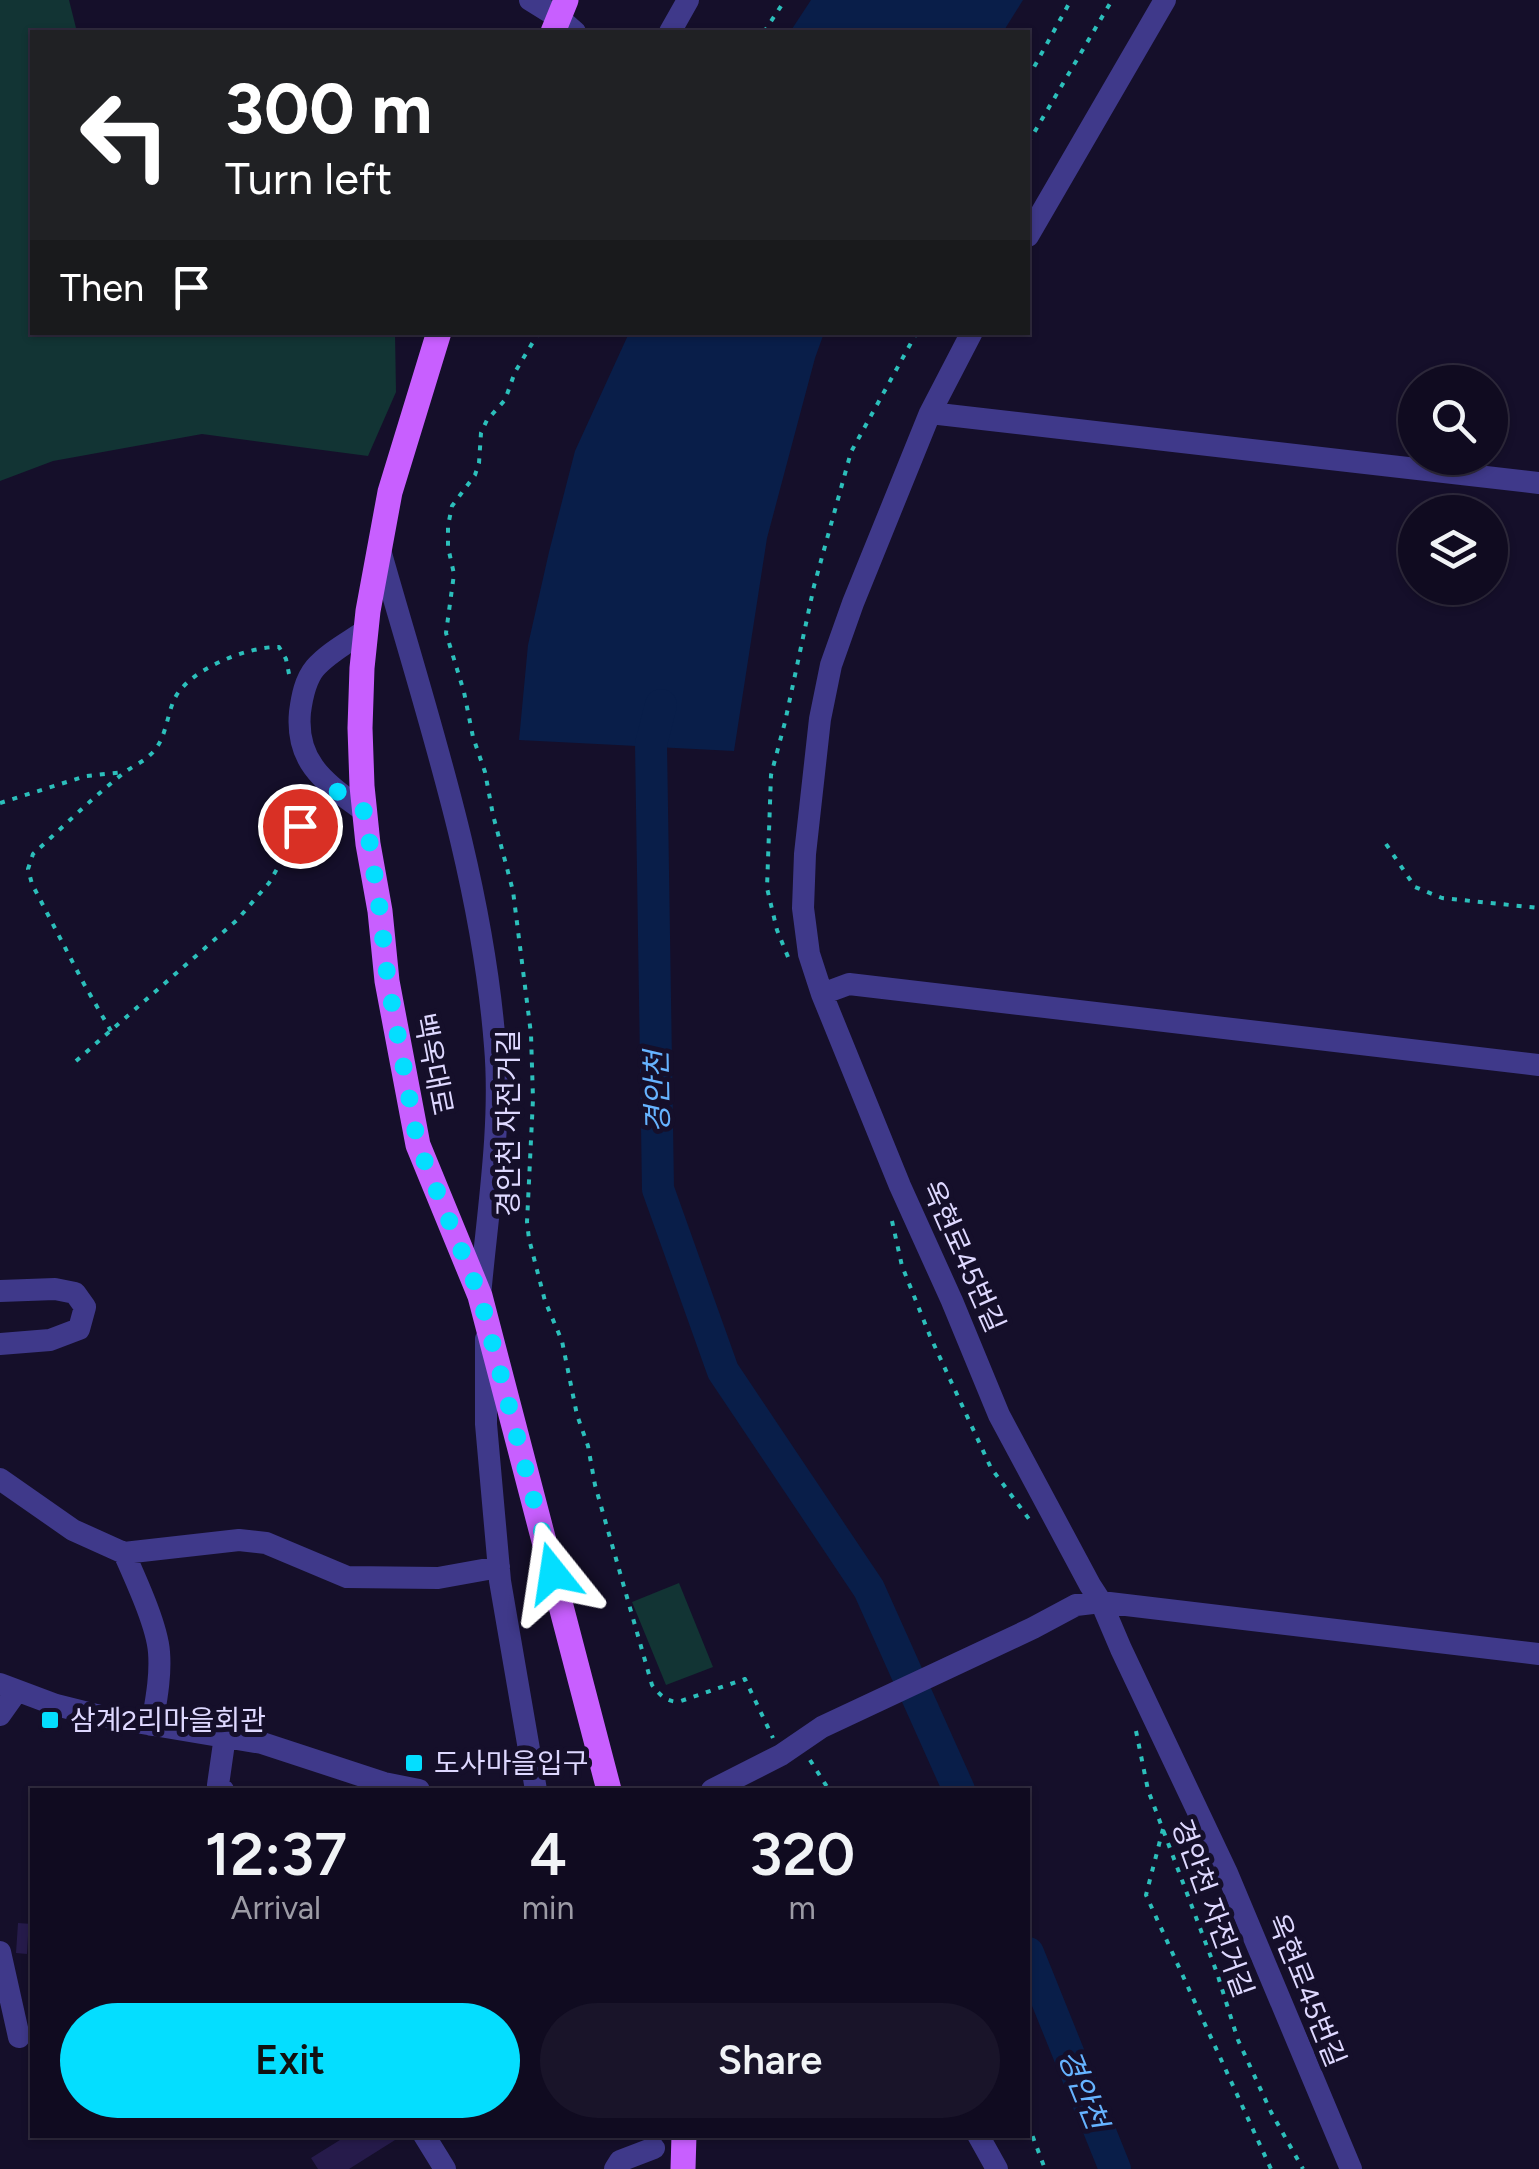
<!DOCTYPE html>
<meta charset="utf-8">
<style>
:root{--surface:#100b20;--page:#191429;--text:#f1f3f6;--muted:#9c9ba5;--line:#302b3e;--accent:#04deff}
body{margin:0;font-family:Figtree,"Noto Sans KR",sans-serif;background:var(--page);color:var(--text);height:100vh;display:flex;flex-direction:column;font-size:38px;white-space:nowrap}
*{box-sizing:border-box;margin:0}
p{font-size:32px;color:var(--muted)}
.icon{flex:none;width:55px;height:55px;fill:none;stroke:currentColor;stroke-width:2;stroke-linecap:round;stroke-linejoin:round}
.map{position:relative;flex:1;overflow:hidden}
.details{position:absolute;left:30px;top:1788px;width:1000px;height:350px;display:flex;flex-direction:column;background:var(--surface);border-radius:0px;box-shadow:0 2px 8px #0004,0 0 0 2px var(--line)}
.details>*{flex:none}
.banner{position:absolute;left:30px;top:30px;width:1000px;height:305px;border-radius:0px;box-shadow:0 2px 8px #0004,0 0 0 2px var(--line);background:#202124;color:#fff;overflow:hidden}
.tools{position:absolute;left:1398px;top:365px;display:grid;gap:20px}
.tools a{display:grid;place-items:center;width:110px;height:110px;border-radius:50%;background:var(--surface);box-shadow:0 2px 8px #0004,0 0 0 2px var(--line);font-size:50px}
.pin{position:absolute;display:grid;place-items:center;width:85px;height:85px;color:#fff;margin:-42px;border:5px solid #fff;border-radius:50%;box-shadow:0 2px 10px #0007}
.me{position:absolute;width:110px;margin:-55px;rotate:345deg;stroke-linejoin:round;filter:drop-shadow(0 0 8px #0008)}
.turn{display:flex;align-items:center;gap:35px;height:210px;padding:0 30px;font-size:45px}
.turn .icon{width:130px;height:130px;stroke-width:2.5}
.turn b{display:block;font-size:70px;line-height:85px}
.then{display:flex;align-items:center;height:95px;padding:0 30px;background:#0003;gap:20px;font-size:38px}
.eta{display:flex;justify-content:space-evenly;align-items:center;height:170px;text-align:center}
.eta b{font-size:60px;font-weight:600;line-height:70px}
.primary-button{display:flex;gap:20px;margin-top:auto;padding:20px 30px}
.primary-button a{flex:1;height:115px;border-radius:60px;background:var(--accent);color:#111;font-size:40px;font-weight:600;line-height:115px;text-align:center}
.primary-button a+a{background:var(--page);color:var(--text)}
.map>svg:first-child{display:block}
.green{fill:#123434}
.water{fill:#091e49}
.lines{fill:none;stroke-linecap:round;stroke-linejoin:round}
.river{stroke:#091e49;stroke-width:32}
.building{fill:#261b4b}
.path{stroke:#2cbfbb;stroke-width:4;stroke-dasharray:5 8;stroke-linecap:butt}
.minor{stroke:#3f398a;stroke-width:22}
.major{stroke:#c85fff;stroke-width:25}
.route{stroke:#04deff;stroke-width:18;stroke-dasharray:0 32.4}
.poi-dot{fill:#04deff;stroke:#150f2a;stroke-width:4}
.labels{text-anchor:middle;dominant-baseline:central;stroke-width:10;stroke-linejoin:round;paint-order:stroke}
.street-label{font-size:28px;fill:#ded8ff;stroke:#150f2a}
.poi-label{font-size:28px;fill:#ded8ff;stroke:#150f2a;text-anchor:start}
.water-label{font-size:30px;font-style:italic;fill:#66b3ff;stroke:#150f2a}
</style>
<div class="map">
<svg width="1539" height="2169" viewBox="0 0 1539 2169">
<rect width="100%" height="100%" fill="#150f2a"/>
<path class="green" d="M 0,0 L 69,0 L 77,32 L 32,32 L 32,332 L 395,333 L 396,392 L 368,456 L 202,434 L 53,461 L 0,481 Z
M 679,1583 L 713,1667 L 666,1685 L 632,1602 Z"/>
<path class="water" d="M 811,0 L 1023,0 L 1003,32 L 790,32 Z
M 629,333 L 824,333 L 815,358 L 767,538 L 734,751 L 519,740 L 528,645 L 549,552 L 575,451 Z"/>
<g class="lines">
<path class="river" d="M 661,705 L 651,744 L 658,1189 L 723,1371 L 869,1589 L 959,1790
M 1028,1953 L 1115,2169"/>
</g>
<path class="building" d="M 18,1923 L 32,1924 L 32,1936 L 28,1936 L 27,1954 L 16,1953 Z
M 348,2135 L 403,2135 L 349,2169 L 318,2169 L 311,2158 Z"/>
<g class="lines">
<path class="path" d="M 764,32 L 785,0
M 1028,78 L 1071,0
M 1028,143 L 1112,0
M 539,332 L 515,372 L 505,400 L 487,420 L 481,433 L 479,463 L 475,475 L 452,506 L 448,526 L 448,547 L 454,574 L 446,633 L 464,692 L 473,737 L 485,772 L 493,815 L 513,891 L 531,1034 L 533,1099 L 527,1222 L 529,1239 L 545,1301 L 562,1341 L 577,1415 L 588,1446 L 595,1485 L 652,1685 C 660,1695 665,1701 678,1702 L 745,1679 L 773,1738
M 0,803 L 86,776 L 125,772
M 1386,844 L 1415,887 L 1442,898 L 1539,908
M 788,957 L 777,930 L 767,888 L 771,775 L 785,722 L 814,586 L 851,452 L 917,332
M 111,1031 L 84,984 L 32,884 L 28,869 L 33,854 C 63,827 93,797 125,772 C 133,766 143,762 150,755 C 166,741 166,718 174,700 C 187,670 248,646 279,647 L 286,659 L 289,674
M 76,1061 L 237,920 L 269,883 L 316,800
M 892,1221 L 902,1266 L 930,1336 L 991,1468 L 1032,1523
M 1136,1731 L 1148,1790 L 1217,1973 L 1238,2040 L 1271,2112 L 1303,2169
M 810,1760 L 829,1790
M 1163,1829 L 1146,1895 L 1271,2169
M 1028,2124 L 1045,2169"/>
<path class="minor" d="M 530,0 L 559,18 L 575,32
M 670,32 L 688,0
M 1028,236 L 1165,0
M 972,332 L 930,413 L 853,603 L 831,665 L 820,719 L 805,854 L 803,908 L 809,954 L 822,994 L 900,1186 L 952,1301 L 999,1415 L 1090,1585 L 1101,1602 L 1121,1649 L 1227,1873 L 1351,2169
M 930,413 L 1539,483
M 380,550 C 426,713 482,876 495,1046 C 502,1126 487,1216 480,1296
M 365,812 C 328,784 295,765 300,712 C 302,697 305,680 315,668 C 329,652 349,642 366,630
M 822,994 L 849,984 L 1539,1065
M 0,1291 L 55,1289 L 75,1293 L 85,1307 L 79,1329 L 50,1340 L 0,1344
M 486,1339 L 486,1424 L 500,1581 L 536,1790
M 0,1479 L 73,1530 L 124,1553 L 239,1540 L 266,1543 L 347,1577 L 438,1578 L 499,1567
M 124,1553 C 135,1578 157,1625 159,1652 C 161,1676 156,1701 152,1725
M 0,1684 L 56,1705 L 100,1716 L 262,1743 L 384,1783 L 419,1790
M 0,1715 L 17,1691
M 223,1790 L 218,1785 L 225,1736
M 712,1790 L 781,1755 L 822,1727 L 1033,1628 L 1076,1605 L 1101,1602 L 1539,1654
M 0,1952 L 19,2037
M 424,2135 L 445,2169
M 978,2135 L 997,2169
M 615,2169 L 620,2161 L 654,2148"/>
<path class="major" d="M 553,32 L 566,0
M 439,332 L 390,492 L 368,611 L 362,668 L 360,728 L 362,786 L 368,844 L 380,911 L 387,981 L 418,1145 L 480,1296 L 609,1790
M 683,2169 L 684,2135"/>
</g>
<g class="lines">
<path class="route" d="M 300,826 L 326,783 L 365,812 L 380,911 L 388,982 L 418,1145 L 480,1296 L 553,1573"/>
</g>
<g class="poi-dot">
<rect x="40" y="1710" width="20" height="20" rx="5"/>
<rect x="404" y="1753" width="20" height="20" rx="5"/>
</g>
<g class="labels">
<g class="street-label">
<text transform="translate(434 1064) rotate(79)">백옥대로</text>
<text transform="translate(508 1123) rotate(-90)">경안천 자전거길</text>
<text transform="translate(964 1256) rotate(66)">옥현로45번길</text>
<text transform="translate(1213 1908) rotate(70)">경안천 자전거길</text>
<text transform="translate(1307 1990) rotate(68)">옥현로45번길</text>
</g>
<g class="poi-label">
<text x="70" y="1720">삼계2리마을회관</text>
<text x="434" y="1763">도사마을입구</text>
</g>
<g class="water-label">
<text transform="translate(657 1092) rotate(-91)">경안천</text>
<text transform="translate(1083 2089) rotate(68)">경안천</text>
</g>
</g>
</svg>
<div class="tools">
<a><svg class="icon" aria-label="search" viewBox="0 0 24 24"><circle cx="10" cy="10" r="6"/><path d="M15 15l6 6"/></svg></a>
<a><svg class="icon" aria-label="layers" viewBox="0 0 24 24"><path d="M12 4l9 5-9 5-9-5zM3 14l9 5 9-5"/></svg></a>
</div>
<div class="pin" style="left:300px;top:826px;background:#d93025"><svg class="icon" aria-label="arrive" viewBox="0 0 24 24"><path d="M6 21V4h12l-3 4 3 4H6"/></svg></div>
<svg class="me" style="left:553px;top:1573px" viewBox="-20 -20 40 40"><path d="M0-17L14 15 0 8-14 15z" fill="#04deff" stroke="#fff" stroke-width="4"/></svg>
<div class="banner">
<div class="turn"><svg class="icon" aria-label="left" viewBox="0 0 24 24"><path d="M17 20v-9H6M10 6l-5 5 5 5"/></svg><div><b>300 m</b>Turn left</div></div>
<div class="then">Then<svg class="icon" aria-label="arrive" viewBox="0 0 24 24"><path d="M6 21V4h12l-3 4 3 4H6"/></svg></div>
</div>
<section class="details">
<div class="eta">
<div><b>12:37</b><p>Arrival</p></div>
<div><b>4</b><p>min</p></div>
<div><b>320</b><p>m</p></div>
</div>
<div class="primary-button"><a>Exit</a><a>Share</a></div>
</section>
</div>
